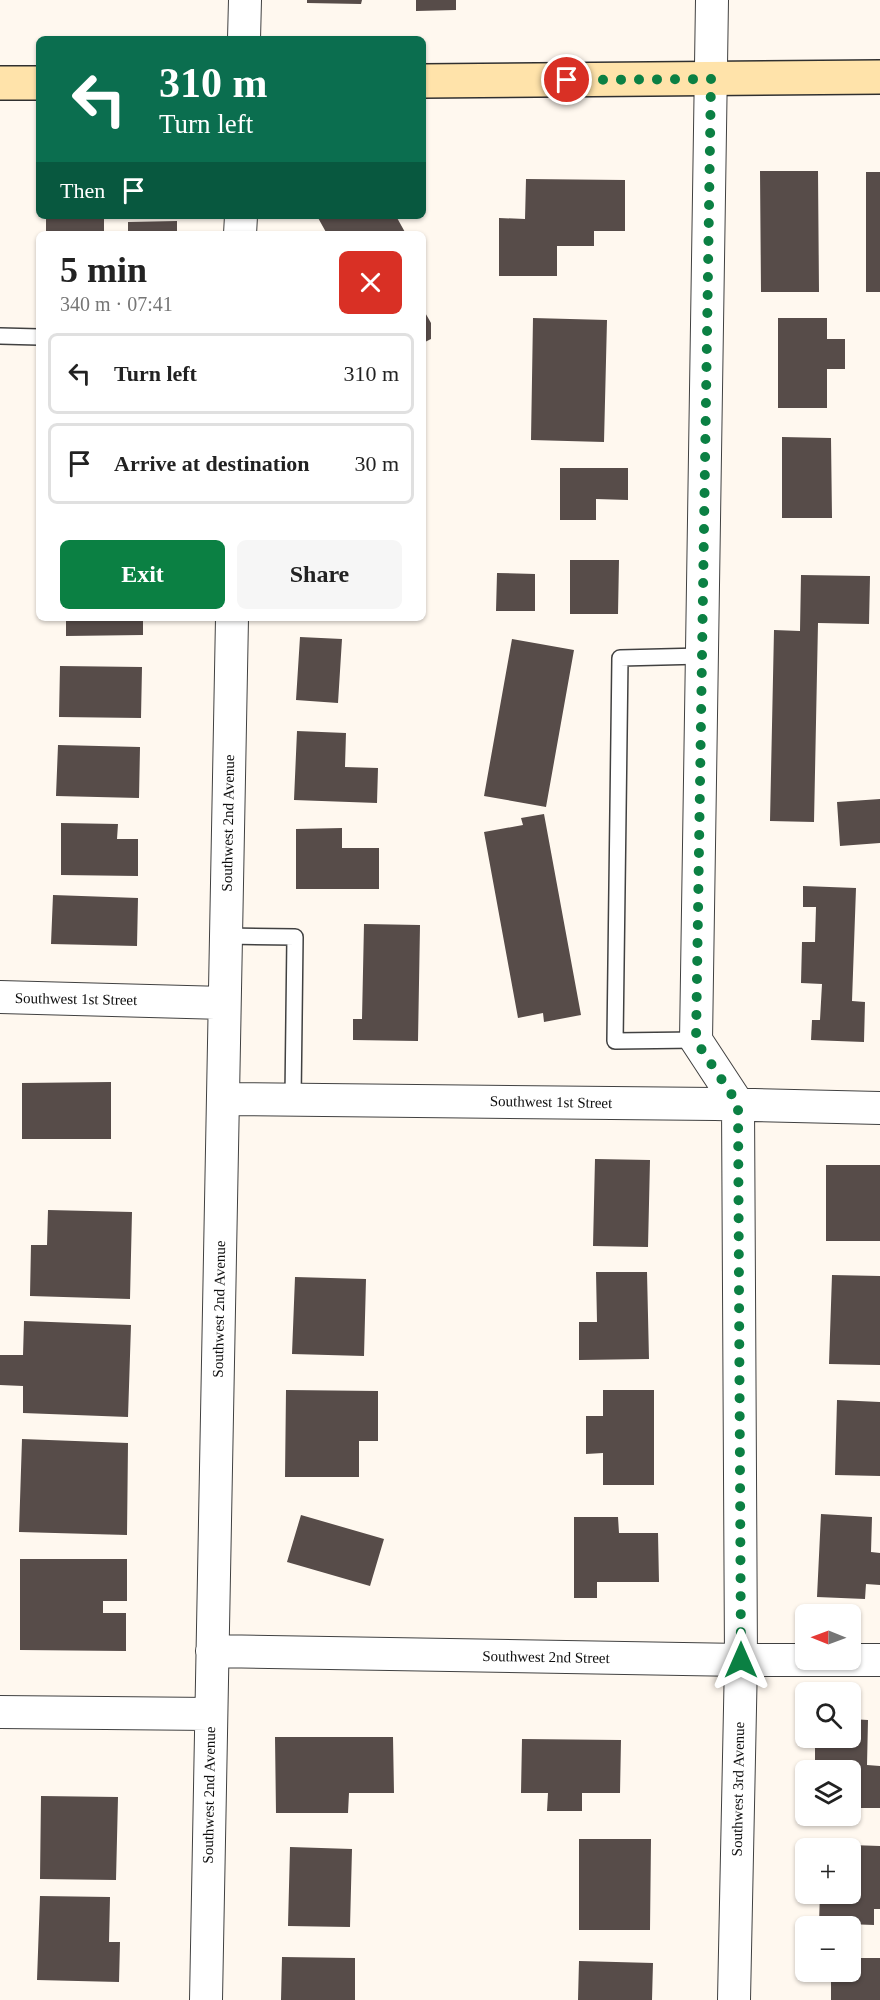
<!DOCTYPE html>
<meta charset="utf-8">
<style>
:root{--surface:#fff;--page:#f6f6f6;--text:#222;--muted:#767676;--line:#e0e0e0;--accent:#0b8043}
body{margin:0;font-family:Georgia,serif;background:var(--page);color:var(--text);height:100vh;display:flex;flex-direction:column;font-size:22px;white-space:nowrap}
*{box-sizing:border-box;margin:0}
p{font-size:20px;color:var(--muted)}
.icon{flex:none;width:33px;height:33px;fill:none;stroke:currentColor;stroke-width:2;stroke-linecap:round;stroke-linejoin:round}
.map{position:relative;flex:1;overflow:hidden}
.drawer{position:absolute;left:36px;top:231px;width:390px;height:390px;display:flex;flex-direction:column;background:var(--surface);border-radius:9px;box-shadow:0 2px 4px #0004}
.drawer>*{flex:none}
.hud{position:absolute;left:36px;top:36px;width:390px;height:183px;border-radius:9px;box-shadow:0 2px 4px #0004;background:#0b6e4f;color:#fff;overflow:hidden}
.needle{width:39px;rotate:271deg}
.buttons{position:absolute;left:795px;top:1604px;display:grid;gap:12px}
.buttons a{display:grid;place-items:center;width:66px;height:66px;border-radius:9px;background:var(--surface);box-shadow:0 2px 4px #0004;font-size:30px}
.pin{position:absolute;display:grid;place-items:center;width:51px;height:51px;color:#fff;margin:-26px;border:3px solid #fff;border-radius:50%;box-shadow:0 2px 6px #0007}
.me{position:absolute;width:66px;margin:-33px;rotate:0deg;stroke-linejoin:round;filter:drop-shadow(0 0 4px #0008)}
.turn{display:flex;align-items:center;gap:21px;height:126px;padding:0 24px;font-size:27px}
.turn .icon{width:78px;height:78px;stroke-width:2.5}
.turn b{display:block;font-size:42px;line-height:51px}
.then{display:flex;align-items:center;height:57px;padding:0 24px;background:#0003;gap:12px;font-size:22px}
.round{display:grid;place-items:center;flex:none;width:63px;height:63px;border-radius:9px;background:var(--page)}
.overview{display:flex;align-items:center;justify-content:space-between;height:102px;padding:0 24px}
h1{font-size:36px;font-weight:700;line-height:45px}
.cta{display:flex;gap:12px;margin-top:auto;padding:12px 24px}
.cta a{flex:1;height:69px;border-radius:9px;background:var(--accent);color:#fff;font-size:24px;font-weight:700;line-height:69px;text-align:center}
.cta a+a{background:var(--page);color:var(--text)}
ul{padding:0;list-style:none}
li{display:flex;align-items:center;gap:18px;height:81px;margin:0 12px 9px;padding:0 12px;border:3px solid var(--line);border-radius:9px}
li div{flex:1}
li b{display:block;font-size:22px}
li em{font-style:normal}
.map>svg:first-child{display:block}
.building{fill:#574c49}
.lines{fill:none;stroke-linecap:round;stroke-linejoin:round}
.lane-casing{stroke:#414141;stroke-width:18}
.street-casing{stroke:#414141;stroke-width:34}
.secondary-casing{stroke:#303030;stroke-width:36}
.lane{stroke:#fff;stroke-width:15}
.street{stroke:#fff;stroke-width:32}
.secondary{stroke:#ffe3aa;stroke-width:33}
.route{stroke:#0b8043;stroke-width:10;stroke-dasharray:0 18}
.labels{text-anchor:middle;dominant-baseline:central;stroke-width:6;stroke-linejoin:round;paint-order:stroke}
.street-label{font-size:15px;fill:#0e0e0e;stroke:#fff}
</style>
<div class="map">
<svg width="880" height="2000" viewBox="0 0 880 2000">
<rect width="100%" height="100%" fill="#fff8ef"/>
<path class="building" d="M 307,0 L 362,0 L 361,4 L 307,3 Z
M 416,0 L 456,0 L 456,10 L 416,11 Z
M 760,171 L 818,171 L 819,292 L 761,292 Z
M 866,172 L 880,172 L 880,292 L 866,292 Z
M 526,179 L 625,180 L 625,231 L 594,231 L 594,246 L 557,246 L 557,276 L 499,276 L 499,218 L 525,219 Z
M 46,216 L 104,216 L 104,234 L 46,234 Z
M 317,216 L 396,216 L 406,234 L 327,234 Z
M 177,221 L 177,234 L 128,234 L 128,222 Z
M 423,309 L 431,323 L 431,339 L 423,343 Z
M 533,318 L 607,320 L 604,442 L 531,440 Z
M 778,318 L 827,318 L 827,339 L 845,339 L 845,369 L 827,369 L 827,408 L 778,408 Z
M 423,350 L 426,354 L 425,406 L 423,406 Z
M 782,437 L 831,438 L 832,518 L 782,518 Z
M 560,468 L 628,468 L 628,500 L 596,499 L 596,520 L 560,520 Z
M 570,560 L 619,560 L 618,614 L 570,614 Z
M 497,573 L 535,574 L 535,611 L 496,611 Z
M 801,575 L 870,576 L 869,624 L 818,623 L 814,822 L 770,821 L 774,630 L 800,631 Z
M 66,618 L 143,618 L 143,635 L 66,636 Z
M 300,637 L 342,639 L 338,703 L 296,700 Z
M 512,639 L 574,650 L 546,807 L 484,796 Z
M 60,666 L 142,667 L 141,718 L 59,717 Z
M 297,731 L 346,733 L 345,767 L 378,768 L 377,803 L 294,800 Z
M 58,745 L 140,747 L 139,798 L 56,796 Z
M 880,799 L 880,843 L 840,846 L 837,802 Z
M 544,814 L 581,1015 L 544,1022 L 543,1013 L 518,1018 L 484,832 L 523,825 L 521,818 Z
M 61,823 L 118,824 L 117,839 L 138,839 L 138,876 L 61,875 Z
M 342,828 L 342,848 L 379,848 L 379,889 L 296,889 L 296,829 Z
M 803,886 L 856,888 L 852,1001 L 865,1002 L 864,1042 L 811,1040 L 812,1020 L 820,1020 L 822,984 L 801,983 L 802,942 L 815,942 L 816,907 L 803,907 Z
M 53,895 L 138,898 L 137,946 L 51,944 Z
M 364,924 L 420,925 L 418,1041 L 353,1040 L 353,1019 L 362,1019 Z
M 111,1082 L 111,1139 L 22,1139 L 22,1083 Z
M 595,1159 L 650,1160 L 648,1247 L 593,1246 Z
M 826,1165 L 880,1165 L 880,1241 L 826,1241 Z
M 48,1210 L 132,1212 L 130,1299 L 30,1296 L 31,1245 L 47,1245 Z
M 596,1272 L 647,1272 L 649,1359 L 579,1360 L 579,1322 L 597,1322 Z
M 832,1275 L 880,1276 L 880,1365 L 829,1364 Z
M 295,1277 L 366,1279 L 364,1356 L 292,1354 Z
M 24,1321 L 131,1325 L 128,1417 L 23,1413 L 23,1386 L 0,1385 L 0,1355 L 23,1355 Z
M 286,1390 L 378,1391 L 378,1441 L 359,1441 L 359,1477 L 285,1477 Z
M 603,1390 L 654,1390 L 654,1485 L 603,1485 L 603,1453 L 586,1454 L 586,1416 L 603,1416 Z
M 837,1400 L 880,1402 L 880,1476 L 835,1475 Z
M 22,1439 L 128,1443 L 127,1535 L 19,1532 Z
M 821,1514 L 872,1517 L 871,1552 L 880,1553 L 880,1585 L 866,1584 L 865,1599 L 817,1597 Z
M 301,1515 L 384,1539 L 370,1586 L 287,1562 Z
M 574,1517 L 618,1517 L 619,1533 L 658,1533 L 659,1582 L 597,1582 L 597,1598 L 574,1598 Z
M 20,1559 L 127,1559 L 127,1601 L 103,1601 L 103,1613 L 126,1613 L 126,1651 L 20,1650 Z
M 850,1719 L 868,1720 L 867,1765 L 880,1766 L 880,1808 L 850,1808 L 850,1770 L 815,1770 L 815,1737 L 850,1737 Z
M 275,1737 L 393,1737 L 394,1793 L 349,1793 L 348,1813 L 276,1813 Z
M 522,1739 L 621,1740 L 620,1793 L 582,1793 L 582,1811 L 547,1811 L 548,1793 L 521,1793 Z
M 41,1796 L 118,1797 L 116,1880 L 40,1879 Z
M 579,1839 L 651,1839 L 650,1930 L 579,1930 Z
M 822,1844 L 880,1846 L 880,1909 L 874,1909 L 874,1925 L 819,1923 L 820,1893 L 850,1893 L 850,1848 L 822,1848 Z
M 290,1847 L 352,1849 L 350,1927 L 288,1926 Z
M 40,1896 L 110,1897 L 109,1942 L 120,1942 L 119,1982 L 37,1980 Z
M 282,1957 L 355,1958 L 355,2000 L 281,2000 Z
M 850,1958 L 880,1958 L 880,2000 L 831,2000 L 831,1971 L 850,1971 Z
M 579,1961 L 653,1963 L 652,2000 L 578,2000 Z"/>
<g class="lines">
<defs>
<path id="lane" d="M 0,336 L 39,337
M 226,936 L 295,937 L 293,1099
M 696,1040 L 615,1041 L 620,658 L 702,656"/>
<path id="street" d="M 712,0 L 696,1040 L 738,1104 L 741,1660 L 734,2000
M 244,39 L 245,0
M 240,234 L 241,216
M 0,997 L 224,1003
M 223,1099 L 715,1104 L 880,1108
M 212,1651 L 741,1660 L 880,1660
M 0,1712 L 211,1714
M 206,2000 L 232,618"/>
<path id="secondary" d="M 423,81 L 880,77
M 0,83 L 39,83"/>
</defs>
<use href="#lane" class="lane-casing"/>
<use href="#street" class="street-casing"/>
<use href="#secondary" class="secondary-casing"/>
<use href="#lane" class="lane"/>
<use href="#street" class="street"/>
<use href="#secondary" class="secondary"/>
</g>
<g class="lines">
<path class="route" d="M 567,80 L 711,79 L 696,1041 L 738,1104 L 741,1660"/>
</g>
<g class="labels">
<g class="street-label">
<text transform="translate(228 823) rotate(-89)">Southwest 2nd Avenue</text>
<text transform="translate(76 999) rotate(1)">Southwest 1st Street</text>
<text transform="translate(551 1102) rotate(1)">Southwest 1st Street</text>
<text transform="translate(219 1309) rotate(-89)">Southwest 2nd Avenue</text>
<text transform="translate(546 1657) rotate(1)">Southwest 2nd Street</text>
<text transform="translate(738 1789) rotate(-89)">Southwest 3rd Avenue</text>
<text transform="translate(209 1795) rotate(-89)">Southwest 2nd Avenue</text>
</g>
</g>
</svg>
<div class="buttons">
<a><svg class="needle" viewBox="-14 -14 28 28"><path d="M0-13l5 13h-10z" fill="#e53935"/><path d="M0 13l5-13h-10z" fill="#767676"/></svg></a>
<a><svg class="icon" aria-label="search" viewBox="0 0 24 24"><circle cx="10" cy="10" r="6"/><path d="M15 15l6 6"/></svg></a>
<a><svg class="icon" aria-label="layers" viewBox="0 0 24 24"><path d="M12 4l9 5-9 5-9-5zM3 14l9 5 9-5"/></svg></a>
<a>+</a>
<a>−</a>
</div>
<div class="pin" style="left:567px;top:80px;background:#d93025"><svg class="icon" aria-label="arrive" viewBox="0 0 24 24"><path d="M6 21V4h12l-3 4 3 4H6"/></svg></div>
<svg class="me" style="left:741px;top:1660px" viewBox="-20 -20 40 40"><path d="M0-17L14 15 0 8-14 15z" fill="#0b8043" stroke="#fff" stroke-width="4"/></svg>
<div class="hud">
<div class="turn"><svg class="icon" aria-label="left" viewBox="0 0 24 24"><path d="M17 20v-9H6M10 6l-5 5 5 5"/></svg><div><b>310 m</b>Turn left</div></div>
<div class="then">Then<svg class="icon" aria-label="arrive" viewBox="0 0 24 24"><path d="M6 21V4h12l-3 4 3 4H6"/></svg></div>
</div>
<section class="drawer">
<div class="overview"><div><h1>5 min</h1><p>340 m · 07:41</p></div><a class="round" style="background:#d93025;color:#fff"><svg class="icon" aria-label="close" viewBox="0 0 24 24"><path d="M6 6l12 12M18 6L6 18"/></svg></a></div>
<ul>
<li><svg class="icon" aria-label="left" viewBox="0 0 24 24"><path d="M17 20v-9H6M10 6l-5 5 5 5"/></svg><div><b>Turn left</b></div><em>310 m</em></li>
<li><svg class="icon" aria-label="arrive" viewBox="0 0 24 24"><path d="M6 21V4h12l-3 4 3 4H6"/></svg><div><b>Arrive at destination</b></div><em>30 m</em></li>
</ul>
<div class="cta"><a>Exit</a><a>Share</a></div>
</section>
</div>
